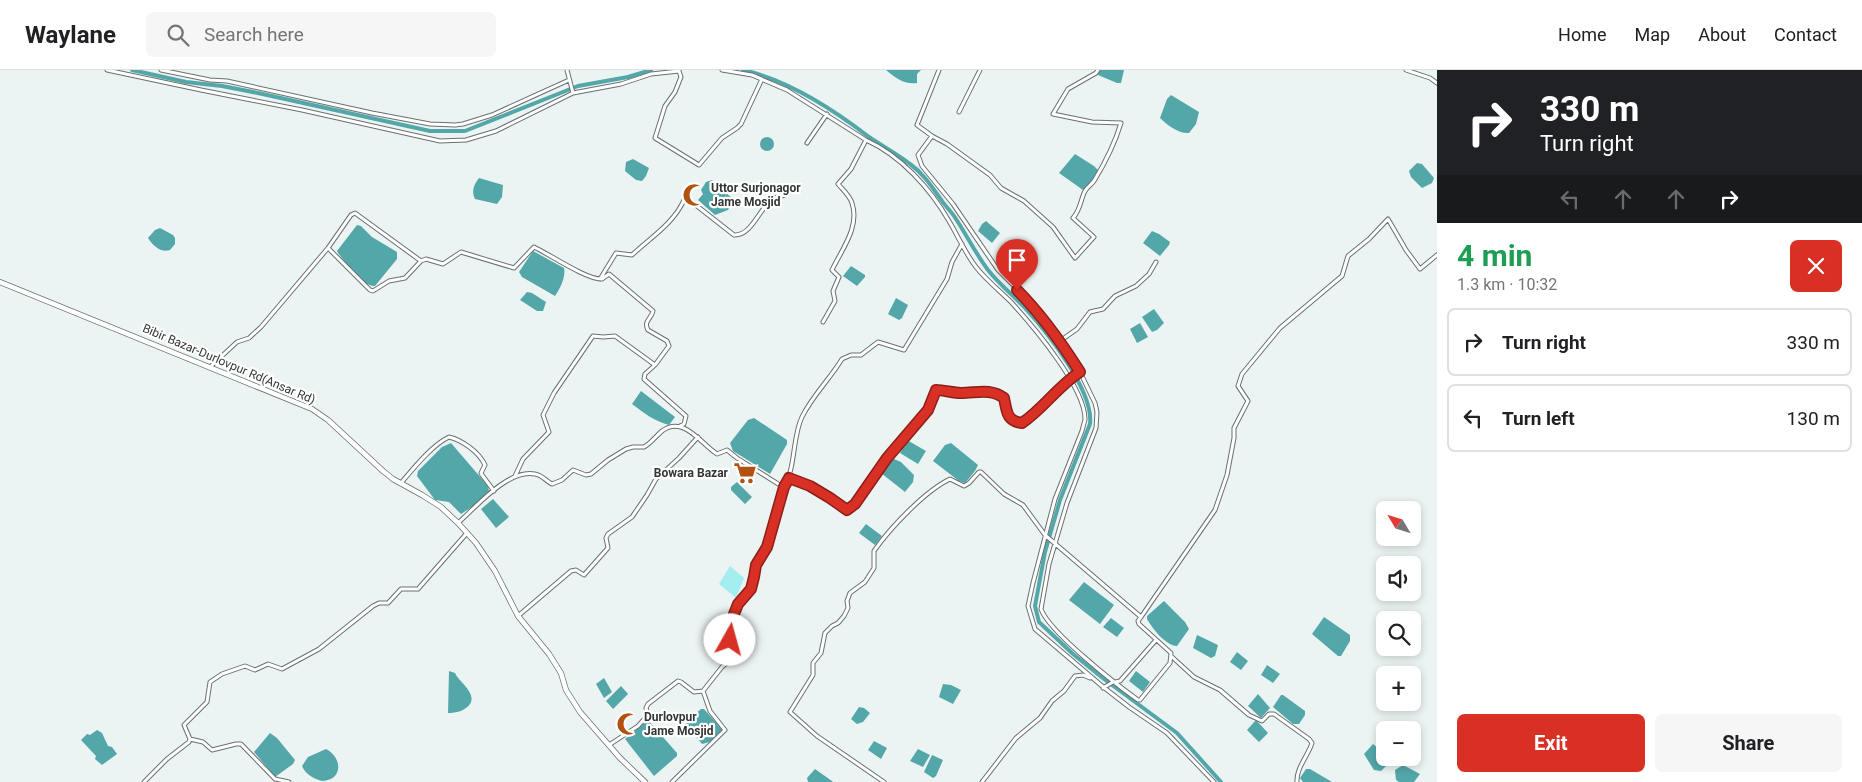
<!DOCTYPE html>
<meta charset="utf-8">
<style>
:root{--surface:#fff;--page:#f6f6f6;--text:#202124;--muted:#757577;--line:#e0e0e0;--accent:#d93025}
body{margin:0;font-family:Roboto,sans-serif;background:var(--page);color:var(--text);height:100vh;display:flex;flex-direction:column;font-size:19px;white-space:nowrap}
*{box-sizing:border-box;margin:0}
p{font-size:16px;color:var(--muted)}
.icon{flex:none;width:28px;height:28px;fill:none;stroke:currentColor;stroke-width:2;stroke-linecap:round;stroke-linejoin:round}
.map{position:relative;flex:1;overflow:hidden}
.sheet{display:flex;flex-direction:column;background:var(--surface);width:425px}
.sheet>*{flex:none}
.top-card{background:#202124;color:#fff;overflow:hidden}
.needle{width:32px;rotate:308deg}
.tools{position:absolute;left:1376px;top:431px;display:grid;gap:10px}
.tools a{display:grid;place-items:center;width:45px;height:45px;border-radius:8px;background:var(--surface);box-shadow:0 2px 8px #0003;font-size:25px}
.pin{position:absolute;display:grid;place-items:center;width:42px;height:42px;color:#fff;margin:-51px -21px;border-radius:50% 50% 50% 0;rotate:-45deg;box-shadow:0 0 5px #0007}
.pin .icon{rotate:45deg}
.me{position:absolute;width:55px;margin:-28px;rotate:7deg;stroke-linejoin:round;filter:drop-shadow(0 0 4px #0008)}
.turn{display:flex;align-items:center;gap:18px;height:105px;padding:0 20px;font-size:22px}
.turn .icon{width:65px;height:65px;stroke-width:2.5}
.turn b{display:block;font-size:35px;line-height:42px}
.lanes{display:flex;align-items:center;height:48px;padding:0 20px;background:#0003;justify-content:center;gap:25px;direction:ltr}
.lanes .off{opacity:.35}
.round{display:grid;place-items:center;flex:none;width:52px;height:52px;border-radius:8px;background:var(--page)}
.head{display:flex;align-items:center;justify-content:space-between;height:85px;padding:0 20px}
h1{font-size:30px;font-weight:700;line-height:38px;color:#1e9e55}
.primary-button{display:flex;gap:10px;margin-top:auto;padding:10px 20px}
.primary-button a{flex:1;height:58px;border-radius:8px;background:var(--accent);color:#fff;font-size:20px;font-weight:700;line-height:58px;text-align:center}
.primary-button a+a{background:var(--page);color:var(--text)}
ul{padding:0;list-style:none}
li{display:flex;align-items:center;gap:15px;height:68px;margin:0 10px 8px;padding:0 10px;border:2px solid var(--line);border-radius:8px}
li div{flex:1}
li b{display:block;font-size:19px}
li em{font-style:normal}
header{display:flex;align-items:center;gap:30px;box-sizing:border-box;height:70px;padding:0 25px;background:var(--surface);border-bottom:1px solid var(--line)}
header strong{font-size:24px}
nav{display:flex;gap:28px;margin-inline-start:auto;font-size:18px}
.search{width:350px;height:45px;background:var(--page);display:flex;align-items:center;gap:12px;box-sizing:border-box;padding:0 18px;border-radius:8px;color:var(--muted);font-size:19px}
main{display:flex;flex:1;min-height:0}
.map>svg:first-child{display:block}
.green{fill:#a4eef0}
.water{fill:#54a7a9}
.lines{fill:none;stroke-linecap:round;stroke-linejoin:round}
.canal{stroke:#54a7a9;stroke-width:4}
.street-casing{stroke:#697070;stroke-width:5}
.secondary-casing{stroke:#697070;stroke-width:6}
.street{stroke:#fff;stroke-width:3}
.secondary{stroke:#fff;stroke-width:4.5}
.route-casing{stroke:#8d1f18;stroke-width:12}
.route{stroke:#d93025;stroke-width:9}
.labels{text-anchor:middle;dominant-baseline:central;stroke-width:4.5;stroke-linejoin:round;paint-order:stroke}
.poi-label{font-size:12px;font-weight:bold;fill:#333636;stroke:#fff;text-anchor:start}
.street-label{font-size:12px;fill:#333636;stroke:#fff}
</style>
<header>
<strong>Waylane</strong>
<div class="search"><svg class="icon" aria-label="search" viewBox="0 0 24 24"><circle cx="10" cy="10" r="6"/><path d="M15 15l6 6"/></svg>Search here</div>
<nav><a>Home</a><a>Map</a><a>About</a><a>Contact</a></nav>
</header>
<main>
<div class="map">
<svg width="1437" height="712" viewBox="0 0 1437 712">
<rect width="100%" height="100%" fill="#ebf3f3"/>
<path class="green" d="M 730,496 L 744,508 L 736,528 L 719,514 Z"/>
<path class="water" d="M 886,0 L 921,0 L 917,4 L 917,13 C 905,15 895,8 886,0 Z
M 1099,0 L 1124,0 L 1121,13 L 1117,13 L 1098,5 Z
M 1171,25 L 1199,42 L 1196,54 L 1189,63 C 1179,64 1167,55 1160,48 L 1167,29 Z
M760 74a7 7 0 1 1 14 0a7 7 0 1 1-14 0Z
M 1075,84 L 1094,96 L 1098,100 L 1093,110 L 1083,120 L 1059,103 Z
M 633,89 L 649,98 L 646,106 L 642,111 L 636,110 L 625,101 L 626,92 Z
M 1417,93 L 1422,94 L 1434,108 L 1432,113 L 1422,118 L 1411,107 L 1409,101 Z
M 479,108 L 503,115 L 502,127 L 497,134 L 475,129 C 471,121 474,114 479,108 Z
M 712,110 L 734,130 L 728,140 L 715,145 L 698,130 L 703,124 L 701,120 L 706,112 Z
M 986,151 L 1000,163 L 992,173 L 978,161 L 982,154 Z
M 357,155 L 361,156 L 372,167 L 397,182 L 397,189 L 375,216 C 363,217 346,193 338,183 L 337,181 Z
M 160,158 L 173,165 L 175,168 L 175,174 L 170,180 C 161,183 153,176 148,168 L 155,160 Z
M 1152,161 L 1159,164 L 1170,172 L 1169,175 L 1160,186 L 1143,173 Z
M 533,181 L 564,198 C 566,207 560,219 555,226 L 522,207 L 519,202 Z
M 851,196 L 865,205 L 865,207 L 857,216 L 843,206 Z
M 527,222 L 532,223 L 546,232 L 543,241 L 537,241 L 520,230 Z
M 896,228 L 908,235 L 902,248 L 899,250 L 888,244 Z
M 1154,239 L 1164,253 L 1157,260 L 1152,262 L 1142,247 Z
M 1140,253 L 1148,267 L 1137,273 L 1130,259 Z
M 641,321 L 675,347 L 669,355 C 654,351 644,343 632,334 Z
M 754,348 L 787,370 L 787,374 L 770,404 L 733,381 L 730,373 L 748,350 Z
M 907,370 L 926,381 L 918,394 L 900,383 Z
M 451,373 L 488,416 L 489,421 L 475,435 L 461,444 L 449,432 L 435,430 L 417,406 L 418,401 L 442,377 Z
M 951,373 L 978,395 L 975,401 L 965,413 L 959,411 L 933,391 L 945,375 Z
M 894,389 L 901,392 L 914,405 L 913,412 L 905,422 L 881,403 L 889,393 Z
M 737,412 L 752,427 L 745,434 L 731,420 L 731,417 Z
M 493,429 L 509,447 L 496,458 L 481,439 Z
M 866,454 L 882,466 L 875,475 L 859,463 Z
M 1084,512 L 1114,535 L 1100,554 L 1069,530 Z
M 1164,531 L 1185,552 L 1189,559 L 1177,576 C 1166,576 1152,558 1147,549 L 1147,546 Z
M 1324,547 L 1350,565 L 1350,571 L 1341,586 L 1338,586 L 1312,564 Z
M 1111,548 L 1124,558 L 1117,567 L 1103,557 Z
M 1197,565 L 1218,575 L 1215,586 L 1211,588 L 1193,578 Z
M 1237,582 L 1248,591 L 1241,600 L 1230,592 Z
M 1267,595 L 1280,604 L 1273,613 L 1261,605 Z
M 449,601 L 455,603 C 459,612 477,623 470,634 C 465,641 456,643 448,643 Z
M 1136,601 L 1150,612 L 1143,622 L 1129,611 Z
M 604,608 L 612,622 L 604,628 L 596,614 Z
M 943,614 L 951,615 L 961,620 L 953,634 L 939,627 Z
M 621,616 L 628,624 L 613,639 L 606,631 Z
M 1258,624 L 1270,638 L 1261,648 L 1248,636 Z
M 1281,625 L 1283,625 L 1305,641 L 1305,645 L 1299,654 L 1293,654 L 1273,637 Z
M 859,637 L 864,638 L 870,643 L 863,652 L 857,654 L 851,649 Z
M 701,639 L 704,639 L 723,660 L 710,672 L 702,674 L 686,654 L 687,651 Z
M 648,650 L 677,683 L 677,686 L 654,706 L 625,669 Z
M 1256,650 L 1268,663 L 1259,672 L 1247,660 Z
M 97,660 L 102,663 L 108,676 L 112,677 L 117,684 L 102,695 L 95,689 L 96,686 L 81,670 L 87,664 L 90,665 Z
M 270,663 L 277,668 L 295,690 L 293,694 L 275,707 L 254,682 Z
M 874,671 L 887,678 L 881,689 L 868,680 Z
M 1373,674 L 1385,684 L 1385,688 L 1390,688 L 1391,691 L 1381,701 L 1374,700 L 1364,684 Z
M 326,679 C 342,687 344,710 322,711 C 314,709 305,704 302,696 L 308,687 Z
M 918,679 L 930,685 L 923,697 L 910,691 Z
M 932,685 L 943,690 L 936,706 L 933,708 L 924,702 Z
M 1403,695 L 1420,704 L 1414,712 L 1399,712 L 1396,710 L 1395,700 Z
M 815,699 L 832,711 L 833,712 L 808,712 L 807,708 Z
M 1306,699 L 1310,699 L 1332,712 L 1303,712 L 1300,708 Z"/>
<g class="lines">
<path class="canal" d="M 132,0 L 186,12 L 222,16 L 258,23 L 430,61 L 465,61 L 578,16 L 628,7 L 651,0
M 743,0 C 787,10 834,40 869,67 C 882,76 897,84 910,94 C 924,104 932,117 942,131 C 946,137 952,142 956,149 C 967,166 976,184 988,200 C 999,214 1013,225 1025,238 C 1047,262 1094,321 1090,354 L 1060,430 L 1045,482 L 1035,536 L 1039,552 L 1073,584 L 1104,609 L 1177,663 L 1221,712"/>
<defs>
<path id="street" d="M 107,0 L 201,20 L 302,40 L 440,71 L 466,70 L 496,61 L 573,23 L 621,14 L 651,4 L 679,1 L 681,7 L 675,22 L 665,36 L 655,68 L 699,95 L 722,68 L 737,58 L 741,54 L 762,9
M 161,0 L 210,10 L 227,11 L 372,43 L 430,54 L 455,55 L 463,54 L 492,45 L 569,10
M 567,0 L 573,23
M 722,0 L 752,5 L 787,20 L 866,70 C 901,86 930,118 949,151 C 958,166 965,183 976,197 C 986,210 999,220 1011,232 C 1032,255 1086,318 1085,350 C 1084,353 1083,357 1082,361 L 1055,429 L 1033,513 L 1028,536 L 1035,559 L 1102,616 L 1129,637 L 1167,663 L 1214,712
M 939,0 L 917,55 L 932,66 L 918,85 L 922,96 L 953,134 L 998,200 L 1036,238 L 1054,262 L 1080,302 L 1095,333 L 1097,342 L 1096,358 L 1067,433 L 1049,494 L 1041,539 C 1049,562 1117,615 1138,630 L 1140,630 L 1170,593 L 1171,583 L 1139,554 L 1138,551 L 1141,547
M 1406,0 L 1430,8 L 1437,13
M 959,42 L 980,0
M 932,66 L 947,74 L 990,105 L 1001,118 L 1024,131 L 1053,157 L 1075,188 L 1094,167 L 1073,148 C 1080,140 1080,133 1084,123 C 1086,118 1091,115 1094,111 C 1105,93 1115,73 1121,53 L 1092,52 L 1053,44 L 1068,19 L 1096,3 L 1098,0
M 807,73 L 827,44
M 328,178 L 351,145 L 355,143 L 421,191
M 600,209 L 616,183 L 632,185 C 650,168 674,153 684,130 L 688,129 L 734,165 C 751,166 759,140 771,130 C 775,126 777,128 782,126 C 788,124 793,118 800,116
M 823,252 L 835,231 L 833,221 L 839,207 L 832,200 C 842,179 860,157 852,133 C 850,126 843,120 838,114 L 851,99 L 866,70
M 1060,271 L 1077,259 L 1090,242 L 1103,239 L 1115,226 L 1136,216 L 1149,204 L 1156,192
M 655,295 L 645,304 L 644,309 L 686,346 L 684,354 L 680,356
M 210,297 L 237,272 L 249,268 L 261,257 L 328,178 L 370,220 L 373,221 L 389,211 L 405,208 L 421,191 L 426,189 L 443,194 L 461,182 L 514,198 L 534,177 C 549,184 587,210 602,209 L 609,204 L 653,241 C 652,248 643,251 648,260 L 667,271 L 669,276 L 655,295 L 615,266 L 603,267 L 593,266 L 554,323 L 543,345 L 549,362 L 523,389 L 515,406
M 789,408 L 810,416 L 830,428 L 847,440 L 855,434 L 887,388 L 928,340 L 936,319 C 944,320 953,323 961,323 C 977,323 990,318 1004,328 C 1007,341 1006,351 1021,353 C 1043,339 1058,316 1080,302
M 401,413 C 413,399 432,375 449,367 C 462,370 479,382 485,395 L 481,403 L 482,405 L 494,421
M 783,417 C 796,401 792,367 802,347 C 812,326 830,309 842,289 L 851,285 L 861,285 L 878,272 L 904,280 L 947,209 L 952,192 L 962,174
M 458,453 C 476,437 509,398 535,404 C 542,405 546,411 552,414 L 562,410 L 573,400 L 586,405 L 591,404 L 608,390 L 626,379 L 633,377 L 644,377 C 651,373 656,366 662,361 C 684,345 701,374 717,384 L 727,380 L 737,388 L 783,417 L 767,477 L 754,500 L 753,514 L 738,534 L 734,544 L 730,570 L 735,586 L 722,597 L 703,621 L 710,641 L 725,660 L 672,712
M 518,546 L 571,501 L 576,500 L 584,505 L 608,478 L 606,468 L 608,464 L 632,447 L 647,425 L 656,409 L 679,388 L 698,367
M 1171,586 L 1194,607 L 1220,620 L 1249,645 L 1262,651 L 1269,644 L 1274,644 L 1309,669 L 1312,673 C 1308,686 1296,698 1297,712
M 1115,612 L 1120,611 L 1156,570
M 1103,618 L 1113,612
M 190,669 L 203,672 L 212,680 L 236,674 L 241,674 L 275,709 L 289,712
M 609,675 L 638,656 L 648,645 L 646,638 L 648,634 L 678,611 L 681,612 L 694,622 L 703,621
M 144,712 L 167,689 L 189,672 L 190,669 L 184,655 L 207,632 L 210,612 L 222,604 L 245,596 L 255,600 L 268,594 L 282,599 L 319,579 L 373,536 L 379,533 L 388,533 L 401,519 L 418,519 L 467,463
M 884,712 L 817,666 L 790,642 L 813,605 L 813,593 L 821,583 L 825,563 L 832,556 L 838,553 L 844,546 L 848,538 L 847,531 L 850,523 L 865,512 L 874,498 L 874,481 C 890,458 925,421 950,409 L 964,416 L 969,413 L 979,402 L 981,402 L 1004,424 L 1023,435 L 1045,465 L 1141,547 L 1215,440 L 1227,405 L 1234,368 L 1234,358 L 1248,331 L 1238,316 L 1242,304 L 1280,258 L 1342,206 L 1348,186 L 1369,169 L 1388,149 L 1406,180 L 1420,199 L 1437,185
M 982,712 L 1016,668 L 1040,648 L 1052,631 L 1064,621 L 1075,606 L 1083,605 L 1090,608"/>
<path id="secondary" d="M 0,212 L 312,339 L 328,350 L 383,401 L 393,409 L 422,425 L 441,437 L 458,453 L 476,473 L 495,501 L 518,546 L 549,584 L 561,603 L 566,620 L 580,642 L 620,688 L 645,712"/>
</defs>
<use href="#street" class="street-casing"/>
<use href="#secondary" class="secondary-casing"/>
<use href="#street" class="street"/>
<use href="#secondary" class="secondary"/>
</g>
<g class="lines">
<defs>
<path id="route" d="M 730,570 L 734,544 L 738,534 L 751,519 L 754,507 L 756,495 L 767,477 L 784,417 L 789,408 L 810,416 L 830,428 L 847,440 L 855,434 L 887,388 L 928,340 L 936,320 C 944,320 953,323 961,323 C 977,323 990,318 1004,328 C 1007,341 1006,351 1022,353 C 1043,339 1058,316 1080,302 C 1061,272 1042,245 1017,220"/>
</defs>
<use href="#route" class="route-casing"/>
<use href="#route" class="route"/>
</g>
<defs>
<symbol id="mosque-bare" viewBox="-9 -9 18 18"><path d="M3.5-4.9A6 6 0 1 0 3.5 4.9A5 5 0 1 1 3.5-4.9Z" fill="#b25110" stroke="#fff" stroke-width="2.5" paint-order="stroke"/></symbol>
<symbol id="supermarket-bare" viewBox="-9 -9 18 18"><path d="M-6-5.5h2.5l.6 2H6L4.5 2H-2.5L-4.4-4H-6ZM-1.5 3.2a1.3 1.3 0 1 0 .1 0ZM3 3.2a1.3 1.3 0 1 0 .1 0Z" fill="#b25110" stroke="#fff" stroke-width="2.5" paint-order="stroke"/></symbol>
</defs>
<g fill-rule="evenodd">
<use href="#mosque-bare" x="678" y="109" width="32" height="32"/>
<use href="#supermarket-bare" x="729" y="387" width="32" height="32"/>
<use href="#mosque-bare" x="612" y="638" width="32" height="32"/>
</g>
<g class="labels">
<g class="poi-label">
<text x="711" y="118">Uttor Surjonagor<tspan x="711" dy="14">Jame Mosjid</tspan></text>
<text x="728" y="403" text-anchor="end">Bowara Bazar</text>
<text x="644" y="647">Durlovpur<tspan x="644" dy="14">Jame Mosjid</tspan></text>
</g>
<g class="street-label">
<text transform="translate(229 294) rotate(23)">Bibir Bazar-Durlovpur Rd(Ansar Rd)</text>
</g>
</g>
</svg>
<div class="tools">
<a><svg class="needle" viewBox="-14 -14 28 28"><path d="M0-13l5 13h-10z" fill="#e53935"/><path d="M0 13l5-13h-10z" fill="#757577"/></svg></a>
<a><svg class="icon" aria-label="sound" viewBox="0 0 24 24"><path d="M4 9h4l5-4v14l-5-4H4zM17 9q2 3 0 6"/></svg></a>
<a><svg class="icon" aria-label="search" viewBox="0 0 24 24"><circle cx="10" cy="10" r="6"/><path d="M15 15l6 6"/></svg></a>
<a>+</a>
<a>−</a>
</div>
<div class="pin" style="left:1017px;top:220px;background:#d93025"><svg class="icon" aria-label="arrive" viewBox="0 0 24 24"><path d="M6 21V4h12l-3 4 3 4H6"/></svg></div>
<svg class="me" style="left:730px;top:570px" viewBox="-20 -20 40 40"><circle r="19" fill="#fff"/><path d="M0-13L10 11 0 6-10 11z" fill="#d93025"/></svg>
</div>
<section class="sheet">
<div class="top-card">
<div class="turn"><svg class="icon" aria-label="right" viewBox="0 0 24 24"><path d="M7 20v-9h11M14 6l5 5-5 5"/></svg><div><b>330 m</b>Turn right</div></div>
<div class="lanes"><svg class="icon off" aria-label="left" viewBox="0 0 24 24"><path d="M17 20v-9H6M10 6l-5 5 5 5"/></svg><svg class="icon off" aria-label="ahead" viewBox="0 0 24 24"><path d="M12 20V5M6 11l6-6 6 6"/></svg><svg class="icon off" aria-label="ahead" viewBox="0 0 24 24"><path d="M12 20V5M6 11l6-6 6 6"/></svg><svg class="icon" aria-label="right" viewBox="0 0 24 24"><path d="M7 20v-9h11M14 6l5 5-5 5"/></svg></div>
</div>
<div class="head"><div><h1>4 min</h1><p>1.3 km · 10:32</p></div><a class="round" style="background:#d93025;color:#fff"><svg class="icon" aria-label="close" viewBox="0 0 24 24"><path d="M6 6l12 12M18 6L6 18"/></svg></a></div>
<ul>
<li><svg class="icon" aria-label="right" viewBox="0 0 24 24"><path d="M7 20v-9h11M14 6l5 5-5 5"/></svg><div><b>Turn right</b></div><em>330 m</em></li>
<li><svg class="icon" aria-label="left" viewBox="0 0 24 24"><path d="M17 20v-9H6M10 6l-5 5 5 5"/></svg><div><b>Turn left</b></div><em>130 m</em></li>
</ul>
<div class="primary-button"><a>Exit</a><a>Share</a></div>
</section>
</main>
